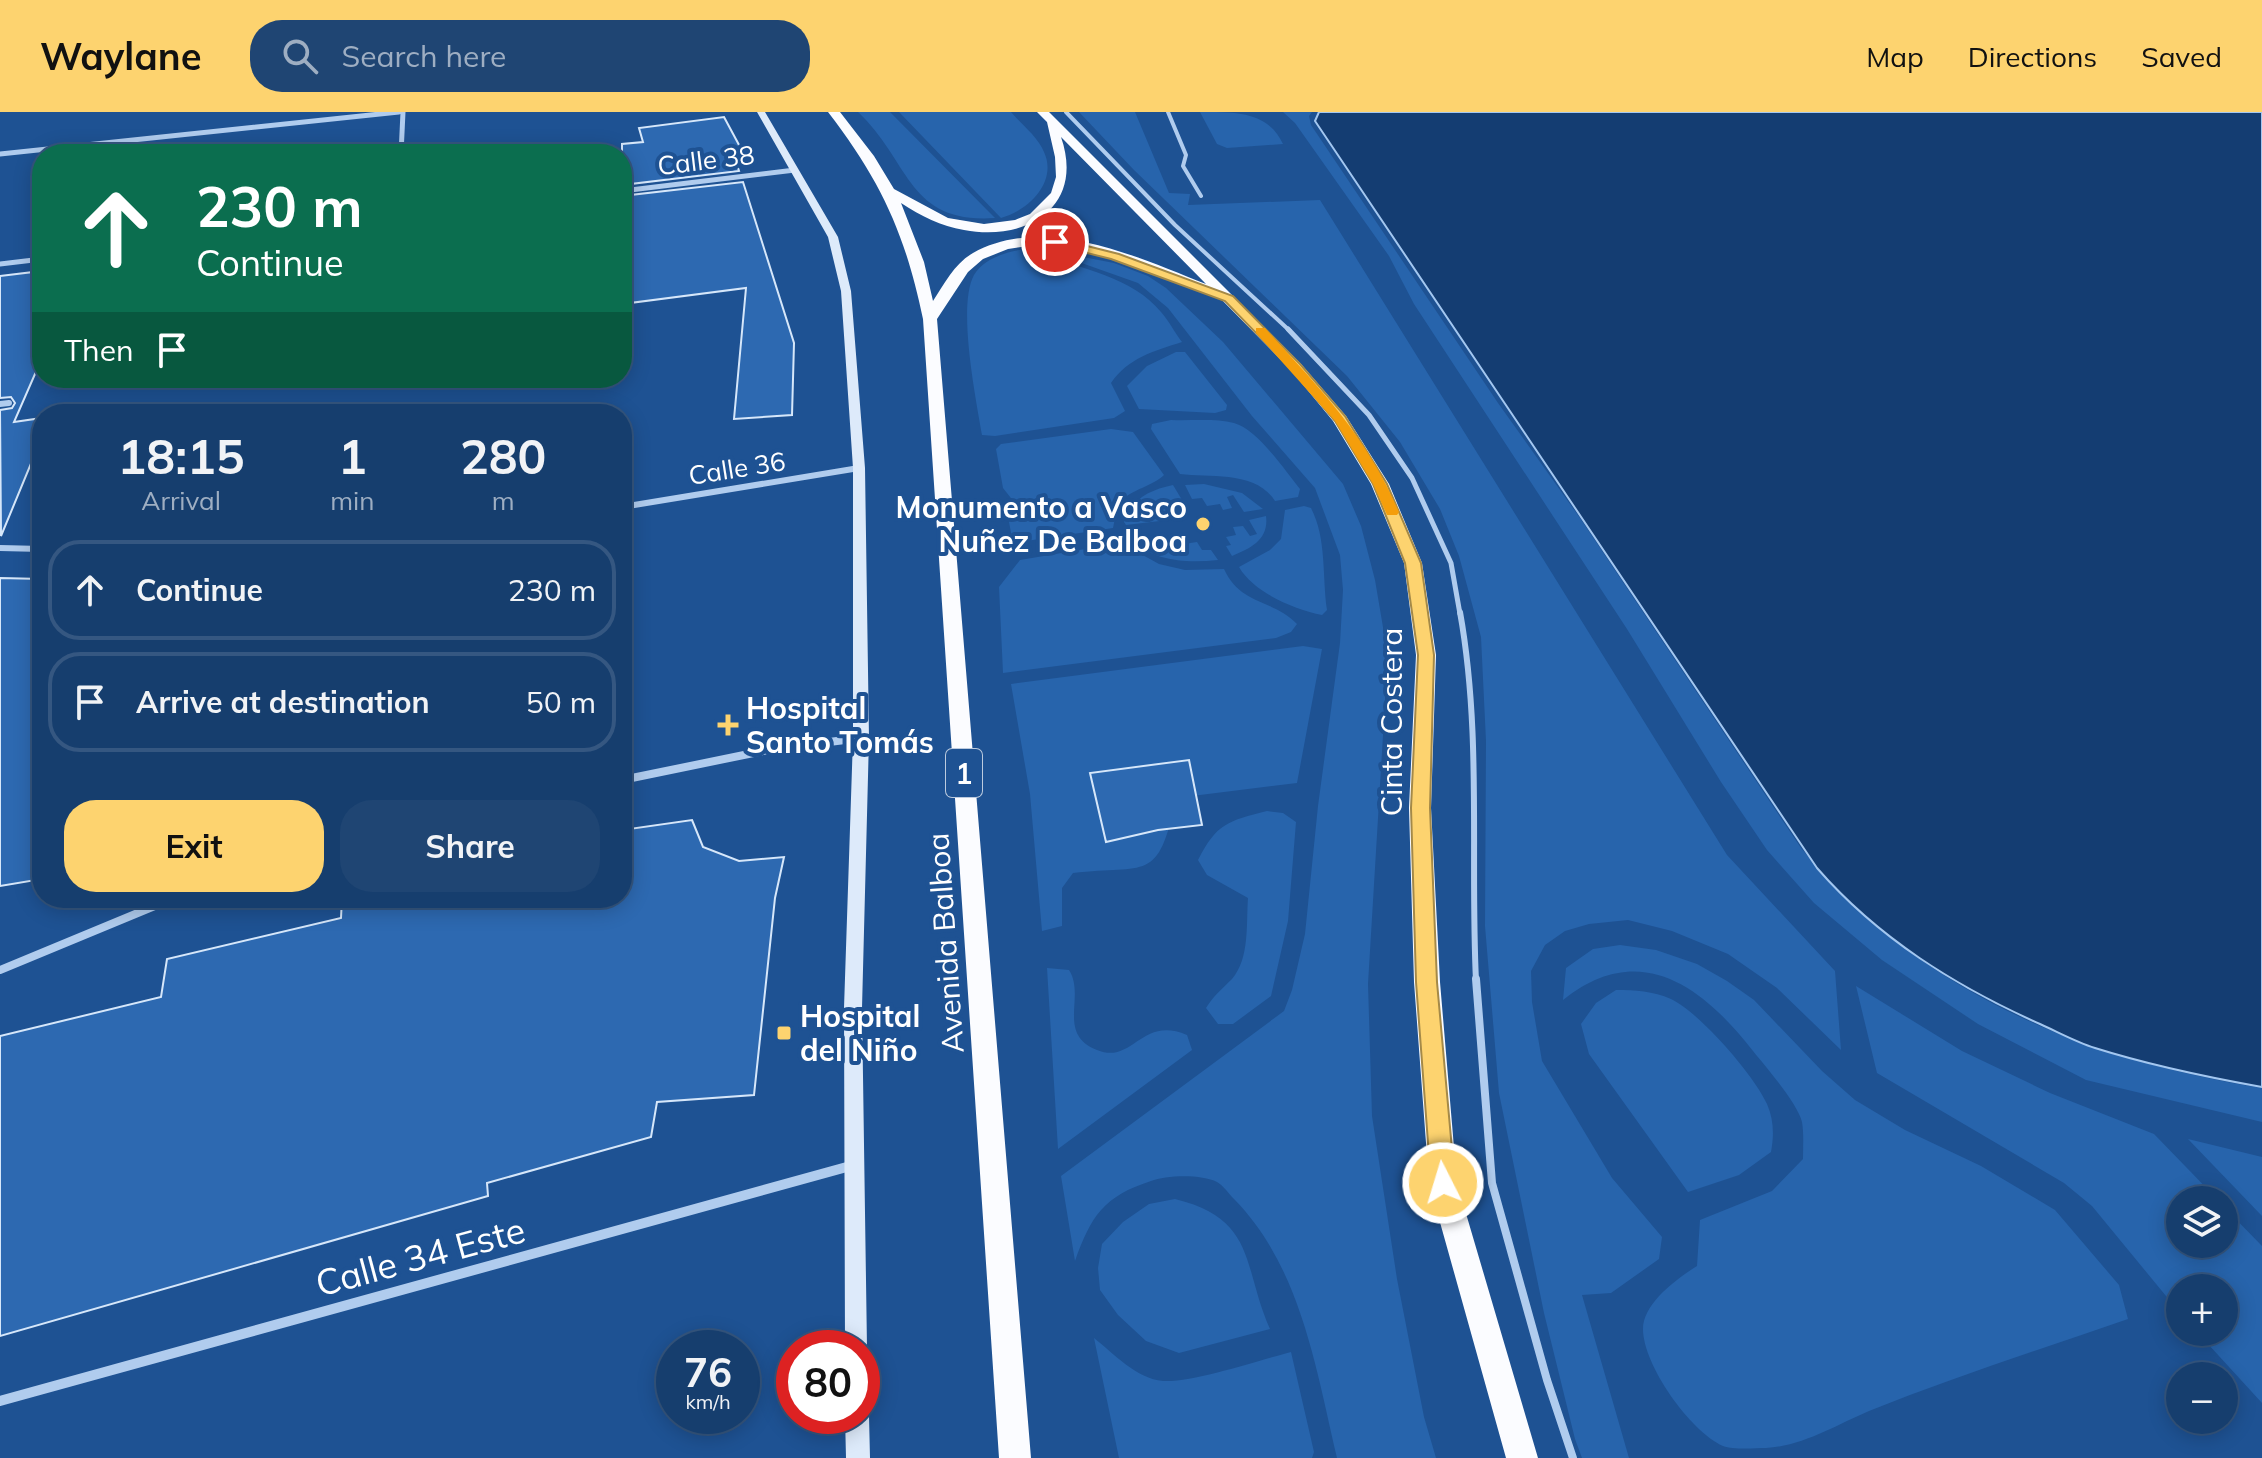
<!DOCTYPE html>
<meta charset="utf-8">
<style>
:root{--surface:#163e6e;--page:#1f4573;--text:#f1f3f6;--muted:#9eaec2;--line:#355781;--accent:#fdd36f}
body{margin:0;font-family:Mulish,sans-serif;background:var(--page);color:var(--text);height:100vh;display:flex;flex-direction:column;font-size:30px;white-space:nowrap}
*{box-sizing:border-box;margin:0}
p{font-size:26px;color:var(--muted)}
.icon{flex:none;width:44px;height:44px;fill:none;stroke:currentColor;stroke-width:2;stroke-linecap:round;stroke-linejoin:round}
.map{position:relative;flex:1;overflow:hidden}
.panel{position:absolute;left:32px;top:292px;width:600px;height:504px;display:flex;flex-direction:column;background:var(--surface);border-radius:32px;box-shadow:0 4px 20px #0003,0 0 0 2px var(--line)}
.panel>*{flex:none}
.guide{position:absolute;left:32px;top:32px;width:600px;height:244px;border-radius:32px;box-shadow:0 4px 20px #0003,0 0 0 2px var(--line);background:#0b6e4f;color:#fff;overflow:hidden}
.tools{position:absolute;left:2166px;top:1074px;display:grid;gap:16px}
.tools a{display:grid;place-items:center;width:72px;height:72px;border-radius:50%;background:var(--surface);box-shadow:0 4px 20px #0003,0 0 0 2px var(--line);font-size:40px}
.speed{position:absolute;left:656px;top:1218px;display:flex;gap:16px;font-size:40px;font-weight:700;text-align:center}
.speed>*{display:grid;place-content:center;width:104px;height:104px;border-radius:50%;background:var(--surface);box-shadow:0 4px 20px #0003,0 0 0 2px var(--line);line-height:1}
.speed small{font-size:20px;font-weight:400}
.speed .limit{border:12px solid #d22;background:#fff;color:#111}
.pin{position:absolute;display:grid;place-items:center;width:68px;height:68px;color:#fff;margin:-34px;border:4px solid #fff;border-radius:50%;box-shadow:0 2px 8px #0007}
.me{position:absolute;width:88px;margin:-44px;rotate:355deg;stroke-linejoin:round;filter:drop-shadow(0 0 6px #0008)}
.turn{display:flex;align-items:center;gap:28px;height:168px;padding:0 32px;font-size:36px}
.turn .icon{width:104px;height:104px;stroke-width:2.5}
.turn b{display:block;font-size:56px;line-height:68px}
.then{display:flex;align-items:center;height:76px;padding:0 32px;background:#0003;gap:16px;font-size:30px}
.eta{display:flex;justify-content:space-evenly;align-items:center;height:136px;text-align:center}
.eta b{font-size:48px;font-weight:700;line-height:56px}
.cta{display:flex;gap:16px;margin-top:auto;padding:16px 32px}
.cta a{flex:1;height:92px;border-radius:32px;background:var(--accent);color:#111;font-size:32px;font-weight:700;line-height:92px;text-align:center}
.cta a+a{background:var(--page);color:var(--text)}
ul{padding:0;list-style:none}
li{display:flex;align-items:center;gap:24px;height:100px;margin:0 16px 12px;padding:0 16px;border:4px solid var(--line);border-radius:32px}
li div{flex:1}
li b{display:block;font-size:30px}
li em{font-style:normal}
header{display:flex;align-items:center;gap:48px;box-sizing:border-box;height:112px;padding:0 40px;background:var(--accent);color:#111}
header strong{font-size:38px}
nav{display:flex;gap:44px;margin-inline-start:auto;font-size:28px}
.search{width:560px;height:72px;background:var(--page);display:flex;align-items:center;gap:20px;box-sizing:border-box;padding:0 28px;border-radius:32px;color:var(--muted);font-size:30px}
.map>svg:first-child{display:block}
.green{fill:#2764ac}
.water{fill:#143d72;stroke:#a3c7f0;stroke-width:2}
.building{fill:#2d69b1;stroke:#d6e7fa;stroke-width:2}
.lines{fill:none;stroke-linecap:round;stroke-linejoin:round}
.service-far3{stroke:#b0ccee;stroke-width:4}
.service-far2{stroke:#b0ccee;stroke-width:5}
.service-far1{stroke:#b0ccee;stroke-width:6}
.service{stroke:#b0ccee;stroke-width:8}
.minor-far3{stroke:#b0ccee;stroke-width:5}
.minor-far2{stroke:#b0ccee;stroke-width:6}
.minor-far1{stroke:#b0ccee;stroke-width:8}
.minor{stroke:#b0ccee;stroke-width:10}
.secondary{fill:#ddeafa;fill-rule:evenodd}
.trunk{fill:#fbfcff;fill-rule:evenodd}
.route{fill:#fdd36f;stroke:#a48948;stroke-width:2}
.slow{fill:#f59e0b}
.poi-dot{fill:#fdd36f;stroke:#1e5293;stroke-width:3}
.labels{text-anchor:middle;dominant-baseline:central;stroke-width:8;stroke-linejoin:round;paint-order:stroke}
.far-street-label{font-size:26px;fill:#fff;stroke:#1e5293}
.shield{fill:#1e5293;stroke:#bccbdf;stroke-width:2}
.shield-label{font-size:28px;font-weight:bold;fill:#fff}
.poi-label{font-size:30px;font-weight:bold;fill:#fff;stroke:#1e5293;text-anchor:start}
.street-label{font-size:30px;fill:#fff;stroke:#1e5293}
.near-street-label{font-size:36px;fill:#fff;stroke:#1e5293}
</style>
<header>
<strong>Waylane</strong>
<div class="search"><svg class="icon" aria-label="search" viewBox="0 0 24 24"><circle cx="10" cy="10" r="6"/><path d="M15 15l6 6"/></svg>Search here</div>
<nav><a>Map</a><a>Directions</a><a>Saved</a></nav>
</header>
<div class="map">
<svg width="2262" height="1346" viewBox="0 0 2262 1346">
<rect width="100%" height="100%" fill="#1e5293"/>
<path class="green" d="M 858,0 L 890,0 L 995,106 C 907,112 911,50 858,0 Z
M 899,0 L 1011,0 C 1021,12 1038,25 1044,40 C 1058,70 1028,99 1001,106 Z
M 1079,0 L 1135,0 L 1169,81 L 1190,82 L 1188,93 L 1320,88 L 1727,743 L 1835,859 L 1841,938 L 1777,876 L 1728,842 L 1672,819 L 1628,808 L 1589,812 L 1565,819 L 1545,833 L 1531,859 L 1532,890 L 1542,949 L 1612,1066 L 1662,1125 L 1659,1147 L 1611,1181 L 1582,1183 L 1629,1346 L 1582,1346 L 1575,1327 L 1544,1201 L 1499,981 L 1485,814 L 1486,629 L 1481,525 L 1459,444 L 1440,397 L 1400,330 L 1347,264 L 1134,58 Z
M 1200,0 C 1238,0 1268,0 1283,32 L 1227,36 L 1217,32 Z
M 1283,0 L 1312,0 L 1309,4 L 1311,13 L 1498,291 L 1580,406 L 1801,736 C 1921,881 2079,946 2262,976 L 2262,1010 L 2086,968 L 1978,912 L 1882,848 L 1814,791 L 1767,738 L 1721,670 L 1627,517 L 1414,192 L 1389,144 L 1295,11 Z
M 1028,137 C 1072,156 1129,161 1161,200 C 1169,209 1175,221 1182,230 C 1154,239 1128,246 1111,271 L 1125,299 L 1114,306 L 995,324 L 982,323 C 976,287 957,194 974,163 C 984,146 1010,138 1028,137 Z
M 1042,137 L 1114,151 L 1148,164 L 1166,176 L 1223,230 L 1343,372 L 1361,414 L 1375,468 L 1385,527 L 1385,590 L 1368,872 L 1372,1004 L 1397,1167 L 1424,1305 L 1436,1346 L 1337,1346 C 1316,1257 1301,1155 1234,1087 C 1229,1082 1223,1073 1217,1070 C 1202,1062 1166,1063 1151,1069 C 1104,1084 1091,1104 1075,1149 L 1061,1064 L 1284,899 L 1292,878 L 1305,822 L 1318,694 L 1340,531 L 1343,478 L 1340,443 L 1315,376 L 1252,304 L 1168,196 L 1138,171 Z
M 1176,240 L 1185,240 L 1227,293 L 1226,298 L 1215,301 L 1139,297 L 1127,274 L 1147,254 Z
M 1171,308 C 1191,309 1215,306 1234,311 C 1257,317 1285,358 1300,377 L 1298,385 L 1275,389 C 1255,358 1210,366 1180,362 L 1151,317 L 1152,312 Z
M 1111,317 L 1133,320 L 1164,363 C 1153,374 1132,377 1118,391 L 1113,416 L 1013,431 L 1009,410 L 1018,395 L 1003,376 L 996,337 L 1001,332 Z
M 1204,372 L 1242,381 L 1263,397 L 1244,400 L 1233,383 L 1227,385 L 1232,396 L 1223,398 L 1220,392 L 1207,394 L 1202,386 L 1192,387 L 1185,373 Z
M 1173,373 L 1182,388 L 1173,390 L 1178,399 L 1166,401 L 1168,408 L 1126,413 L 1124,410 C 1132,387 1149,378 1173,373 Z
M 1304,394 L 1311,396 C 1327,427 1322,464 1327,498 L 1322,503 C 1294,497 1254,481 1239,455 L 1270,438 L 1281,427 L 1285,398 Z
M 1266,404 C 1269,427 1252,436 1232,444 L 1226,434 L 1231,433 L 1226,425 L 1236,423 L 1233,415 L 1243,414 L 1250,424 L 1257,422 L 1249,408 Z
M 1163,422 L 1167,426 L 1181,425 L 1184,432 L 1197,430 L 1202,438 L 1211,438 L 1218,448 C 1187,451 1154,450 1131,427 Z
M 1121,431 L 1159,452 L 1185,458 L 1224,457 C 1240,493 1273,487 1297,512 L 1291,520 L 1276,526 L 1003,561 L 999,475 L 1020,448 Z
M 1303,534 L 1322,537 L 1297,671 L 1176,686 C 1158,773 1147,752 1073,761 L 1062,776 L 1062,814 L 1042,819 L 1030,682 L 1011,572 Z
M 1267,699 L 1283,701 L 1296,710 L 1288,809 L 1271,884 L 1233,912 L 1218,912 L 1206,896 C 1214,883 1222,877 1232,867 C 1250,846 1246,812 1248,786 L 1207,763 L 1198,748 C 1217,711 1228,709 1267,699 Z
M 1620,833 L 1656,838 L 1697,852 L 1727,869 L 1754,888 L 1822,959 L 1855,988 L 1905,1018 L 1981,1054 L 2055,1098 L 2119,1173 L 2128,1207 C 2041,1237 1954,1265 1869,1299 C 1836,1313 1803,1334 1766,1336 C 1755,1336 1734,1338 1723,1334 C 1690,1319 1643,1253 1643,1217 C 1643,1191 1678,1166 1697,1154 L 1700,1108 L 1772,1079 L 1803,1047 C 1803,1035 1804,1022 1802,1010 C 1798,992 1766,955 1753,939 C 1703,875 1640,826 1563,888 L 1566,856 L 1593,837 Z
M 1047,856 L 1069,858 C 1086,884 1056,922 1097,938 C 1133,953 1141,903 1187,923 L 1192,938 L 1058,1037 Z
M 1856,874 L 1962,939 L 2050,981 L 2154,1022 L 2218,1088 L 2180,1088 L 2180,1132 L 2224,1132 L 2224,1095 L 2262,1134 L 2262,1291 L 2197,1220 L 2224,1220 L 2224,1176 L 2180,1176 L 2180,1201 L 2092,1094 L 2064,1071 L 1877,961 Z
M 1616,878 C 1635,878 1653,879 1671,887 C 1699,900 1754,963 1767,992 C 1774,1008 1774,1024 1771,1040 L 1739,1063 L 1688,1080 L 1589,942 L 1581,912 L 1596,891 Z
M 2188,1027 L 2262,1045 L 2262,1104 Z
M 1175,1087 C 1257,1107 1242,1154 1270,1217 L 1179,1241 L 1146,1229 L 1118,1203 L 1100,1178 L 1098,1156 L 1102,1132 L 1123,1110 L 1149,1092 Z
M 1094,1226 C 1113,1241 1137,1267 1163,1269 C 1192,1271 1260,1248 1291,1240 L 1314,1340 L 1312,1346 L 1119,1346 Z"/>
<path class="water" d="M 1319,0 L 2262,0 L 2262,975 C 2206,965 2149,953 2095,936 C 2076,930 2058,920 2040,912 C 1955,874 1878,826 1817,756 L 1315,9 Z"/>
<path class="building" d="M 724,5 L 746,46 L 735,47 L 739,59 L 622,73 L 622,32 L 643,30 L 639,16 Z
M 743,70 L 794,231 L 792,303 L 734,307 L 746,176 L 622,192 L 622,84 Z
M 42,159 L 42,246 L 14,310 L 42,306 L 42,325 L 1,424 L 0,298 L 12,296 L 15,291 L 11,285 L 0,286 L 0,164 Z
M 0,466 L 42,467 L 42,767 L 0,774 Z
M 1189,648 L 1202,713 L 1158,718 L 1106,730 L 1090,661 Z
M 692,708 L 703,735 L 739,749 L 784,745 L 775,786 L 754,983 L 657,990 L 651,1025 L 487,1071 L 488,1084 L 0,1224 L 0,924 L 161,885 L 167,847 L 341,806 L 342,786 L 622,786 L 622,718 Z"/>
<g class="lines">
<path class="service-far3" d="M 1066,0 L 1175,113 L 1290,219
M 1168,0 L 1186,43 L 1183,54 L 1201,84"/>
<path class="service-far2" d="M 1288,217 L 1369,303 L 1412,366 L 1451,451 L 1460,502"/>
<path class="service-far1" d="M 1460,500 C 1482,622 1470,746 1476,869"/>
<path class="service" d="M 1476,867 L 1492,1071 L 1547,1268 L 1573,1346"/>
<path class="minor-far3" d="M 0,42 L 399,0
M 401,42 L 403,0
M 622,79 L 795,58
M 0,152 L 42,147"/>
<path class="minor-far2" d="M 0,292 L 9,291
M 622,395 L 859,356
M 0,436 L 42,437"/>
<path class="minor-far1" d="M 622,668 L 773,637 L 861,626
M 0,858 L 174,786"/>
<path class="minor" d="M 0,1289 L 854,1053"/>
<path class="secondary" d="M 757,0 L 765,0 L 838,125 L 851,179 L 865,356 L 869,626 L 862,896 L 867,1236 L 862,1244 L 862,1236 L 845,1236 L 844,896 L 853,626 L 853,356 L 841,179 L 828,125 Z
M 862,1295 L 869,1304 L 870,1346 L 846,1346 L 845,1304 L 862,1304 Z"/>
<path class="trunk" d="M 828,0 L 840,0 L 874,44 L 894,77 L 948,106 L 984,112 L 1015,108 L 1030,102 L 1051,81 L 1056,65 L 1055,45 L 1047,10 L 1037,0 L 1049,0 L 1301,252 L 1346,304 L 1389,372 L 1422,451 L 1436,543 L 1431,696 L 1440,870 L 1457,1071 L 1538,1346 L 1506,1346 L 1429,1071 L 1414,870 L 1409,696 L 1416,543 L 1404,451 L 1371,372 L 1333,309 L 1291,258 L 1221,187 L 1160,164 L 1097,142 L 1067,136 L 1035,133 L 1008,137 L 983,147 L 968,160 L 937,207 L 1031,1346 L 999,1346 L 923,207 C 905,121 881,69 828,0 ZM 1061,25 L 1206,172 C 1137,145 1045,101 973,141 C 955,151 944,172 933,189 L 924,150 L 901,91 C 921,104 941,114 964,118 C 1028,130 1085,94 1061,25 Z"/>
</g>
<path class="route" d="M 1055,126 L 1119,142 L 1233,184 L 1300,252 L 1345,304 L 1387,372 L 1421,451 L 1434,543 L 1430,696 L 1437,870 L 1455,1071 L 1451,1078 L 1443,1081 L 1435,1078 L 1431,1071 L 1416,870 L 1411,696 L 1418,543 L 1405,451 L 1373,372 L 1335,309 L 1291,257 L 1225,189 L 1111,147 L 1051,132 L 1051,127 Z"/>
<path class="slow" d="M 1256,216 L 1265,216 C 1320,277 1366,323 1399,400 L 1397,403 L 1387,403 L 1373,372 L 1335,309 L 1256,221 Z"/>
<g class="poi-dot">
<circle cx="1203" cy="412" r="8"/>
<path d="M724 601h8v8h8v8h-8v8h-8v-8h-8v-8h8z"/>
<rect x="776" y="913" width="16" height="16" rx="4"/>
</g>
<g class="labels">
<g class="far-street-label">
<text transform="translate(706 48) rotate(-7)">Calle 38</text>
<text transform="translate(737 356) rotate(-9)">Calle 36</text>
</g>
<rect class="shield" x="946" y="637" width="36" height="48" rx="6"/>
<g class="shield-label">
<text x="964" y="661">1</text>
</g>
<g class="poi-label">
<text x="1187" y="395" text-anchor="end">Monumento a Vasco<tspan x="1187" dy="34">Nuñez De Balboa</tspan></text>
<text x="746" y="596">Hospital<tspan x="746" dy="34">Santo Tomás</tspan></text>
<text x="800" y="904">Hospital<tspan x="800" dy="34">del Niño</tspan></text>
</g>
<g class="street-label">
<text transform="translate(1391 610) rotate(-90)">Cinta Costera</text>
<text transform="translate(945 831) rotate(-94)">Avenida Balboa</text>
</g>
<g class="near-street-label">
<text transform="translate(420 1144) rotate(-15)">Calle 34 Este</text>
</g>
</g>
</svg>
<div class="tools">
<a><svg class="icon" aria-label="layers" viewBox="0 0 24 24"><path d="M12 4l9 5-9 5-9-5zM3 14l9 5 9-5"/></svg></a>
<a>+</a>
<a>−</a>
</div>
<div class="speed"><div>76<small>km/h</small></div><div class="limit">80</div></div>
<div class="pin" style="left:1055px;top:130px;background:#d93025"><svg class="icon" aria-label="arrive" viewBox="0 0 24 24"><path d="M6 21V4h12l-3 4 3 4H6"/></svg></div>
<svg class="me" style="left:1443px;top:1071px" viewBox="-20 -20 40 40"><circle r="17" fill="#fdd36f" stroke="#fff" stroke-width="3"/><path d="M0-11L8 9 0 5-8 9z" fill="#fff"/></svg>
<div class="guide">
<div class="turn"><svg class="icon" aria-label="ahead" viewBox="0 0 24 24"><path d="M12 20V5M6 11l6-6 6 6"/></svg><div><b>230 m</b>Continue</div></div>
<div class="then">Then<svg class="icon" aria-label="arrive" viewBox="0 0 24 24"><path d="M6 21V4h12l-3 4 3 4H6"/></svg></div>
</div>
<section class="panel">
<div class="eta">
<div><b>18:15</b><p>Arrival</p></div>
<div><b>1</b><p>min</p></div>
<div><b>280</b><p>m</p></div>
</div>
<ul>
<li><svg class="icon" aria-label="ahead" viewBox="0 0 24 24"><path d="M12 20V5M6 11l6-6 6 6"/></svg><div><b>Continue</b></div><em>230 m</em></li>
<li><svg class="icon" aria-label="arrive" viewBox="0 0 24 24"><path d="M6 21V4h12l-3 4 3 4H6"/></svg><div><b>Arrive at destination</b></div><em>50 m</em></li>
</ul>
<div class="cta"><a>Exit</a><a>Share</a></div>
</section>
</div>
